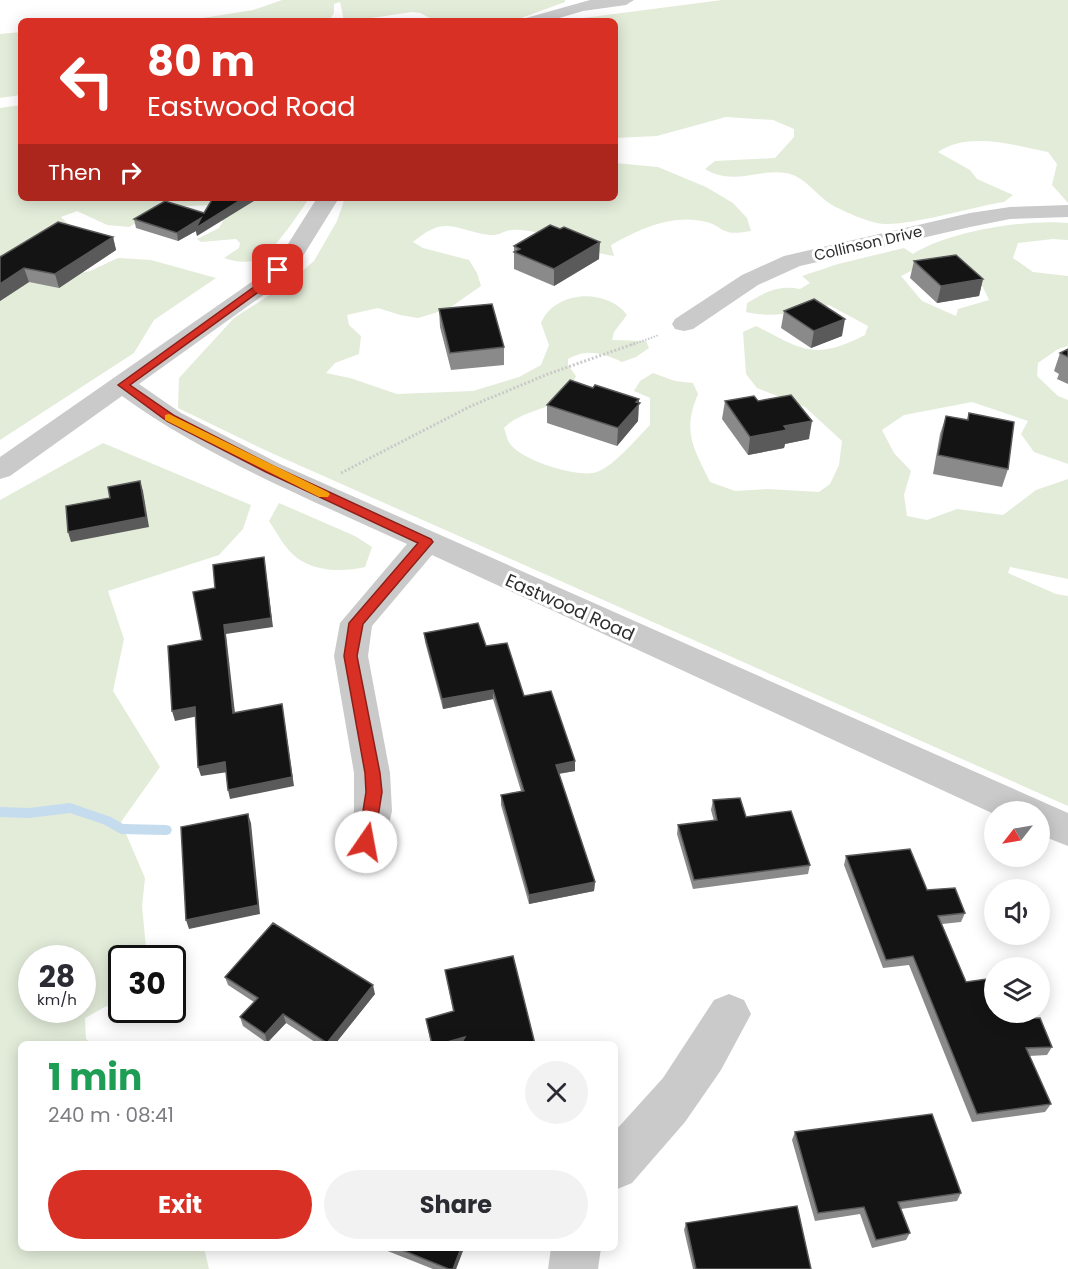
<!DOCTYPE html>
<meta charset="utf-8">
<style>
:root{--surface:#fff;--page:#f2f2f3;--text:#2b2b33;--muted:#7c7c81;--accent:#d93025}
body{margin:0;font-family:Poppins,sans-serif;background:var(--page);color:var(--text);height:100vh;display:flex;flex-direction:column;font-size:22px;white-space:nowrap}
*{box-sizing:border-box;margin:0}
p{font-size:20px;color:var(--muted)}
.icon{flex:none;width:33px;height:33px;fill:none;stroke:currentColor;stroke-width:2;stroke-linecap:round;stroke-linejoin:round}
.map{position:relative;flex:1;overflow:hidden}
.sheet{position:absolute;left:18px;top:1041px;width:600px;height:210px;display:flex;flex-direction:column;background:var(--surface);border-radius:9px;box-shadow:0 3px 15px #0003}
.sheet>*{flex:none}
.guide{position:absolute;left:18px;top:18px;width:600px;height:183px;border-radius:9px;box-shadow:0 3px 15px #0003;background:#d93025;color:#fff;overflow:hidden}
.needle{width:39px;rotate:239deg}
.controls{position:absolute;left:984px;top:801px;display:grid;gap:12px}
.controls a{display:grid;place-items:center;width:66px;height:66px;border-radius:50%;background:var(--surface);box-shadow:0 3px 15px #0003;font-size:30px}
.speed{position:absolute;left:18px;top:945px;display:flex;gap:12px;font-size:30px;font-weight:700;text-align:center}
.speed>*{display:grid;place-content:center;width:78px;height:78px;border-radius:50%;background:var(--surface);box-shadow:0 3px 15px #0003;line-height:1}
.speed small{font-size:15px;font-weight:400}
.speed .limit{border:3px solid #111;border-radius:9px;background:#fff;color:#111}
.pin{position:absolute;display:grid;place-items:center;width:51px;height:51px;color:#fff;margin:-26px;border-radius:12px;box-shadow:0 3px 9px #0006}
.me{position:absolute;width:66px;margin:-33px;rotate:12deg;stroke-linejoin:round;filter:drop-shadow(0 0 4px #0008)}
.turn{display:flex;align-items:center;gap:21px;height:126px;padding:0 30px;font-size:27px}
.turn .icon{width:78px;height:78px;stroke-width:2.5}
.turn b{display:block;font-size:42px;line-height:51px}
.then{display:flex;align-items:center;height:57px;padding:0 30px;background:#0003;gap:12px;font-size:22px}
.round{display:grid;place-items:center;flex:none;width:63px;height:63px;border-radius:32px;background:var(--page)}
.summary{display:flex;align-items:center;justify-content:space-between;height:102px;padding:0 30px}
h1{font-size:36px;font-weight:700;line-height:45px;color:#1e9e55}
.button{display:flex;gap:12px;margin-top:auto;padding:12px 30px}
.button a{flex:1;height:69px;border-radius:36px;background:var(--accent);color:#fff;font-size:24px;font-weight:700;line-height:69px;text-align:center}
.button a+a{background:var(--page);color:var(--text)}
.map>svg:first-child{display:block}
.green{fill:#e3ecd9;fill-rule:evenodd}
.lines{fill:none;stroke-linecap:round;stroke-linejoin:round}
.stream{fill:#c4dcee;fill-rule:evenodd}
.path-far1{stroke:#cacaca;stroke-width:2;stroke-dasharray:1.5 1.5;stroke-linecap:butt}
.path{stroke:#cacaca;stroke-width:3;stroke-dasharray:2 2;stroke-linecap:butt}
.street{fill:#cacaca;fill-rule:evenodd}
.wall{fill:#8a8a8a}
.shaded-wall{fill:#5a5a5a}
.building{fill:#141414;stroke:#5a5a5a;stroke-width:1.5}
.route{fill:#d93025;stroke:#8d1f18;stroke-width:1.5}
.slow{fill:#f59e0b}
.labels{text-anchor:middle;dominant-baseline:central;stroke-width:6;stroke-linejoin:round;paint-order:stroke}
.far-street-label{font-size:15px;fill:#2d2d2d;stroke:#fff}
.street-label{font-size:18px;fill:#2d2d2d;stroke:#fff}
</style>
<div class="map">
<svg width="1068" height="1269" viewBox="0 0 1068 1269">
<rect width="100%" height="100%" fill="#fff"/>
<path class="green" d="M 282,0 L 565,0 L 565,2 L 513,21 L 436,21 L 420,13 L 412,12 L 371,18 L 370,21 L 344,21 L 340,2 L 334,4 L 334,13 L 329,21 L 184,21 L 253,10 Z
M 722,0 L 1068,0 L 1068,203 L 1052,185 L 1057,164 L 1048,152 C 1014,145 968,131 938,152 L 970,170 L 977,179 L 1013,195 L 1004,202 C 975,206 901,229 877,223 C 864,220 850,214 838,208 C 817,199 808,177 786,173 C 756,169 732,186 705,169 L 715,161 L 775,158 L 794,137 L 794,129 L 773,120 L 726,117 L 657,136 L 615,138 L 615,21 L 560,21 Z
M 21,32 L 21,95 L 0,98 L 0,34 Z
M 21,105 L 21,198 L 309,198 C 301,211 273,252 261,258 C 249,264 236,262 224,258 L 239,248 L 240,243 L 236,239 L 201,242 L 197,239 L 219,228 L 223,221 L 217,215 L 214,205 L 164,207 L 129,227 L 107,225 L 77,211 L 61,217 L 70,226 L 74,274 L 90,271 L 118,258 L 151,260 L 216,278 L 154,320 L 134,353 L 0,440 L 0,108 Z
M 615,163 L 658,167 L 706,187 L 733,203 L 747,218 L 751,231 C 744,232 734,234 728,232 C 721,230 715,224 707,222 C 673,213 639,229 611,245 L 614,256 C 584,252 563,239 535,232 C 528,231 518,229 512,230 C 503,231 499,236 490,235 C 454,230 446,214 413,242 L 423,248 L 469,260 L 477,273 L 481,286 L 448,309 L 418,318 L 400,315 L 378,308 L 347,315 L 349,325 L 361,336 L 359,354 L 335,363 L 326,373 L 350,378 L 397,394 L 473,391 L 519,377 L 541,365 L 549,345 L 541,323 C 555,290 607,288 627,315 L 614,332 L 612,340 L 646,341 L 649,348 L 636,357 L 622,362 C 603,353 587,348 568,359 L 568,365 L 576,376 C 573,382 570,393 564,397 C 546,411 520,411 504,428 C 506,433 507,441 511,445 C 524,461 573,476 593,473 C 610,471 638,437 650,425 L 650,398 L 634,391 L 640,381 L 653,373 L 675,381 L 693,383 L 698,394 C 682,432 693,447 710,482 L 735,491 L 768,489 L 819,492 L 830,484 L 839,465 L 842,441 L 805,407 L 757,388 L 746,374 L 743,332 L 756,326 C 803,350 814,361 865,335 L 868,326 L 829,305 C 798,311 778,319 746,312 L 747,303 C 765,292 779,285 800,289 L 810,283 L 802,276 L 838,264 L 904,248 L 913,254 C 949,231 1026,219 1068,223 L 1068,240 L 1053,239 L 1018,243 L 1013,258 L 1033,272 L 1068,276 L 1068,346 L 1058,349 L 1038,363 L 1037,376 L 1058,396 L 1068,400 L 1068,464 L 1034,452 L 1021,434 L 1028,421 L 972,402 L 904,415 L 882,430 L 894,453 L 911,471 L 904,495 L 907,516 L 927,520 L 957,509 L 1003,515 L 1036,490 L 1068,479 L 1068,579 L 1010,567 L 1008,573 L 1056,594 L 1068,596 L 1068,806 L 267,451 L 178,408 L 179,378 L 234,318 L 290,282 L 314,261 L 337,221 L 345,198 L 615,198 ZM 932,260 L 981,283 L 989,300 L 958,309 L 956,316 L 922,301 L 901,276 Z
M 103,443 L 251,505 L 243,529 L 219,555 L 108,591 L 124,639 L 113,691 L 160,767 L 121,822 L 145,878 L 142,906 L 147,958 L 122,958 L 121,998 L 85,1018 L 86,1039 L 92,1044 L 21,1044 L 21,1248 L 204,1248 L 209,1269 L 0,1269 L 0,500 ZM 32,958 L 82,958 L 82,1010 L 32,1010 Z
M 279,503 L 355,536 L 372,547 L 365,567 C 344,572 316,572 297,558 C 285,549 277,533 269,521 Z"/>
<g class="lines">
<path class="stream" d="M 70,803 L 111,817 L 123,824 L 166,825 L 170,826 L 172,830 L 170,834 L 166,835 L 121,834 L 103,824 L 70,813 L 29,818 L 0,817 L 0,807 L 29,808 Z"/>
<path class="path-far1" d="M 631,345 L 659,335"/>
<path class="path" d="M 341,473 L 471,406 L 548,374 L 636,343"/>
<path class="street" d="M 590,0 L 634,0 L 626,5 L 583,11 L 549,21 L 524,21 L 526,18 Z
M 317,198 L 339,198 L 298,264 L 269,291 L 139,384 L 181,413 L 280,464 L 1068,813 L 1068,846 L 1040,835 L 1040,812 L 994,812 L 994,814 L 432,555 L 372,626 L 368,656 L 390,773 L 392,811 L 385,842 L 380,853 L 366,858 L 352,853 L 347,842 L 354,811 L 354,773 L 334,656 L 340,623 L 407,544 C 310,499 209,459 122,396 L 10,476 L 0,479 L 0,457 L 253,281 L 281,255 Z
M 1068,205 L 1068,217 L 1010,219 L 970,227 L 800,266 L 758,285 L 693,329 L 684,331 L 675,329 L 672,324 L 675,319 L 742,275 L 784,256 L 970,213 L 1010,207 Z
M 729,994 L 744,1000 L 751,1014 L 721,1070 L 685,1122 L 632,1183 L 615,1190 L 615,1131 L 663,1078 L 714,1000 Z
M 551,1248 L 601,1248 L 598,1269 L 548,1269 Z"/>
</g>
<path class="wall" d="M 204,213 L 197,236 L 196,231 L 178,241 L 136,228 L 134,219 Z
M 113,237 L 116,250 L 59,288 L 29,282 L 0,301 L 0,257 Z
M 514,246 L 599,259 L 554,286 L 514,269 Z
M 914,261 L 983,279 L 979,296 L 937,303 L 910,278 Z
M 439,309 L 504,347 L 504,365 L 451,370 L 440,327 Z
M 784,311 L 842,336 L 811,348 L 781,328 Z
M 1068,349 L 1068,384 L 1057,379 L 1059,374 L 1054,371 L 1060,353 Z
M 593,388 L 639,399 L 638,421 L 617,446 L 547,423 L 547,405 Z
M 725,401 L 758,401 L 809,439 L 785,444 L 784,448 L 748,455 L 722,419 Z
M 969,413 L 1008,469 L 1002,487 L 933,474 L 940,434 L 946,416 L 967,420 Z
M 424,633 L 486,646 L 575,761 L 575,771 L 559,774 L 595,882 L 594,891 L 529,904 L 501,805 L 501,795 L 521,791 L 493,699 L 443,709 L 425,642 Z
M 713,800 L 746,817 L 810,865 L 808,874 L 693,889 L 677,834 L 678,825 L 714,821 L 711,810 Z
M 846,856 L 927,890 L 965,913 L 961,922 L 942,924 L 966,982 L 1013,1019 L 1052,1047 L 1047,1055 L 1029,1056 L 1051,1104 L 1045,1112 L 972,1122 L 909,965 L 883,968 L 844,865 Z
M 445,970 L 535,1044 L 431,1044 L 426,1019 L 453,1011 Z
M 225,977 L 375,994 L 335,1044 L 318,1044 L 286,1023 L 267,1043 L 243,1026 L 240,1017 L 254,1002 L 228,985 Z
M 795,1132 L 961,1193 L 957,1201 L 901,1209 L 910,1233 L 906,1240 L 872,1248 L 860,1214 L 815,1221 L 792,1140 Z
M 686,1223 L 811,1269 L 693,1269 L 684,1230 Z
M 380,1248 L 464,1248 L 456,1269 L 433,1269 Z"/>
<path class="shaded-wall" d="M 244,198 L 259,198 L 197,236 L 196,231 L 178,241 L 177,233 L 201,218 Z
M 113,237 L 116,250 L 59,288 L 55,274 Z
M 600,242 L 599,259 L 554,286 L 554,269 Z
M 24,268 L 29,282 L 0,301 L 0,284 Z
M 983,279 L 979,296 L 937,303 L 941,286 Z
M 845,319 L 842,336 L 811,348 L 814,331 Z
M 639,399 L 638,421 L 617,446 L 618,428 Z
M 812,421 L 809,439 L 785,444 L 784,448 L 748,455 L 750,437 L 784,426 Z
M 140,481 L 143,491 L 149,527 L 71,542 L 68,532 Z
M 264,557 L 273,627 L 226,634 L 236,722 L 233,713 L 224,625 Z
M 493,690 L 493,699 L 443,709 L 442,699 Z
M 282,704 L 294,786 L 230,799 L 228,790 Z
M 195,707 L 198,716 L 175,721 L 172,711 Z
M 575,761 L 575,771 L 556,774 L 556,765 Z
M 225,762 L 228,772 L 201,776 L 198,767 Z
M 248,814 L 251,823 L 260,914 L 189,929 L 186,920 Z
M 595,882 L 594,891 L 529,904 L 529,895 Z
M 373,985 L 375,994 L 335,1044 L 327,1044 L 327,1043 Z
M 283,1014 L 286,1023 L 267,1043 L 265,1034 Z
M 465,1037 L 465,1044 L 440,1044 Z
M 461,1248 L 464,1248 L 456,1269 L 453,1269 Z"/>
<path class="building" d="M 213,198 L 244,198 L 196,228 L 201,218 L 177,233 L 134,219 L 165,201 L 204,213 Z
M 58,222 L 113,237 L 55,274 L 24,268 L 0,284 L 0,257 Z
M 550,225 L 560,229 L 564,227 L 600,242 L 554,269 L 514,252 L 520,249 L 514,246 Z
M 956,255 L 983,279 L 941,286 L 914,261 Z
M 814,299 L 845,319 L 814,331 L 784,311 Z
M 492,304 L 504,347 L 450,353 L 439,309 Z
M 1068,349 L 1068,357 L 1060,353 Z
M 570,380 L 593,388 L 595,385 L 639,399 L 636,402 L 640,403 L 618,428 L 547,405 Z
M 791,395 L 812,421 L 784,426 L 787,430 L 750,437 L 725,401 L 754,396 L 758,401 Z
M 969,413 L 1014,422 L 1008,469 L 938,455 L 946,416 L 968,420 Z
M 140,481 L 146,517 L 68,532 L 66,506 L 110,498 L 108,487 Z
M 264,557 L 271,618 L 224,625 L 233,713 L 282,704 L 292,777 L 228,790 L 225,762 L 198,767 L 195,707 L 172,711 L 168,646 L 202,640 L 193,592 L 215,588 L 213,565 Z
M 478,623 L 486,646 L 507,643 L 524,696 L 551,691 L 575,761 L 556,765 L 595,882 L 529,895 L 501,795 L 524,791 L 493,690 L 442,699 L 424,633 Z
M 740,798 L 746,817 L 791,811 L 810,865 L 694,880 L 678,825 L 717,820 L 713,800 Z
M 248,814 L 258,905 L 186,920 L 181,827 Z
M 910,849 L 927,890 L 955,888 L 965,913 L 938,916 L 966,982 L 994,978 L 994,1012 L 1010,1012 L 1013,1019 L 1040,1018 L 1052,1047 L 1026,1048 L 1051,1104 L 977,1114 L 913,956 L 886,960 L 846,856 Z
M 273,923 L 373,985 L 327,1043 L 283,1014 L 265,1034 L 240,1017 L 258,998 L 225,977 Z
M 513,956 L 535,1044 L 461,1044 L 465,1037 L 440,1044 L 432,1044 L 426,1019 L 454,1011 L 445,970 Z
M 932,1114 L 961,1193 L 898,1202 L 910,1233 L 876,1240 L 864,1207 L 818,1213 L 795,1132 Z
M 797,1206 L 811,1269 L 696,1269 L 686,1223 Z
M 397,1248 L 461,1248 L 453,1269 L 449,1269 Z"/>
<path class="route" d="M 275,268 L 283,270 L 264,288 L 130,385 L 175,416 L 275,467 L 431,539 L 433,542 L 363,624 L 357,656 L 380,773 L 382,792 L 374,842 L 371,847 L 366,849 L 360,847 L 358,842 L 366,792 L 365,773 L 344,656 L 349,623 L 418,543 L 266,472 L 167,421 L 118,385 L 258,284 Z"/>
<path class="slow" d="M 169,414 L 328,492 L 330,494 L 328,497 L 319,497 L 165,420 L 165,415 Z"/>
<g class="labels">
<g class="far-street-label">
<text transform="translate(868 243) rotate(-13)">Collinson Drive</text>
</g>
<g class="street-label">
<text transform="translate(570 607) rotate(24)">Eastwood Road</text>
</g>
</g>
</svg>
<div class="controls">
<a><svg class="needle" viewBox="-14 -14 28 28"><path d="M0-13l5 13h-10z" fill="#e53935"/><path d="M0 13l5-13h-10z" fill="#7c7c81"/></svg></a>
<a><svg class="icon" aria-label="sound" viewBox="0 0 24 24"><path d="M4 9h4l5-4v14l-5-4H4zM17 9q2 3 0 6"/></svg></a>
<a><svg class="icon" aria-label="layers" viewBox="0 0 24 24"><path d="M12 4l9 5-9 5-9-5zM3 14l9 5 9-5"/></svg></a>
</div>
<div class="speed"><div>28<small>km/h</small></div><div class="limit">30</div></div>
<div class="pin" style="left:278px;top:270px;background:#d93025"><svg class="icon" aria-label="arrive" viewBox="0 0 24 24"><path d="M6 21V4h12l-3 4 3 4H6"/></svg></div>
<svg class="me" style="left:366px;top:842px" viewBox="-20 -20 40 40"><circle r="19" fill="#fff"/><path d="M0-13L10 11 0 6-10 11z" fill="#d93025"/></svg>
<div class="guide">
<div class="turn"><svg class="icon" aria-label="left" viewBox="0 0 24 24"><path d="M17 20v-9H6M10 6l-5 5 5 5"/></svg><div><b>80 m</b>Eastwood Road</div></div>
<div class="then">Then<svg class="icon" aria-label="right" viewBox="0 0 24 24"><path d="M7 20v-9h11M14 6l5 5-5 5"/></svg></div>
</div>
<section class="sheet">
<div class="summary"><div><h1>1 min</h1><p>240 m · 08:41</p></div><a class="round"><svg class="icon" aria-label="close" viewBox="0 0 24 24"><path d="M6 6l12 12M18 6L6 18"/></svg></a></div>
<div class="button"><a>Exit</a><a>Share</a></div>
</section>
</div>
